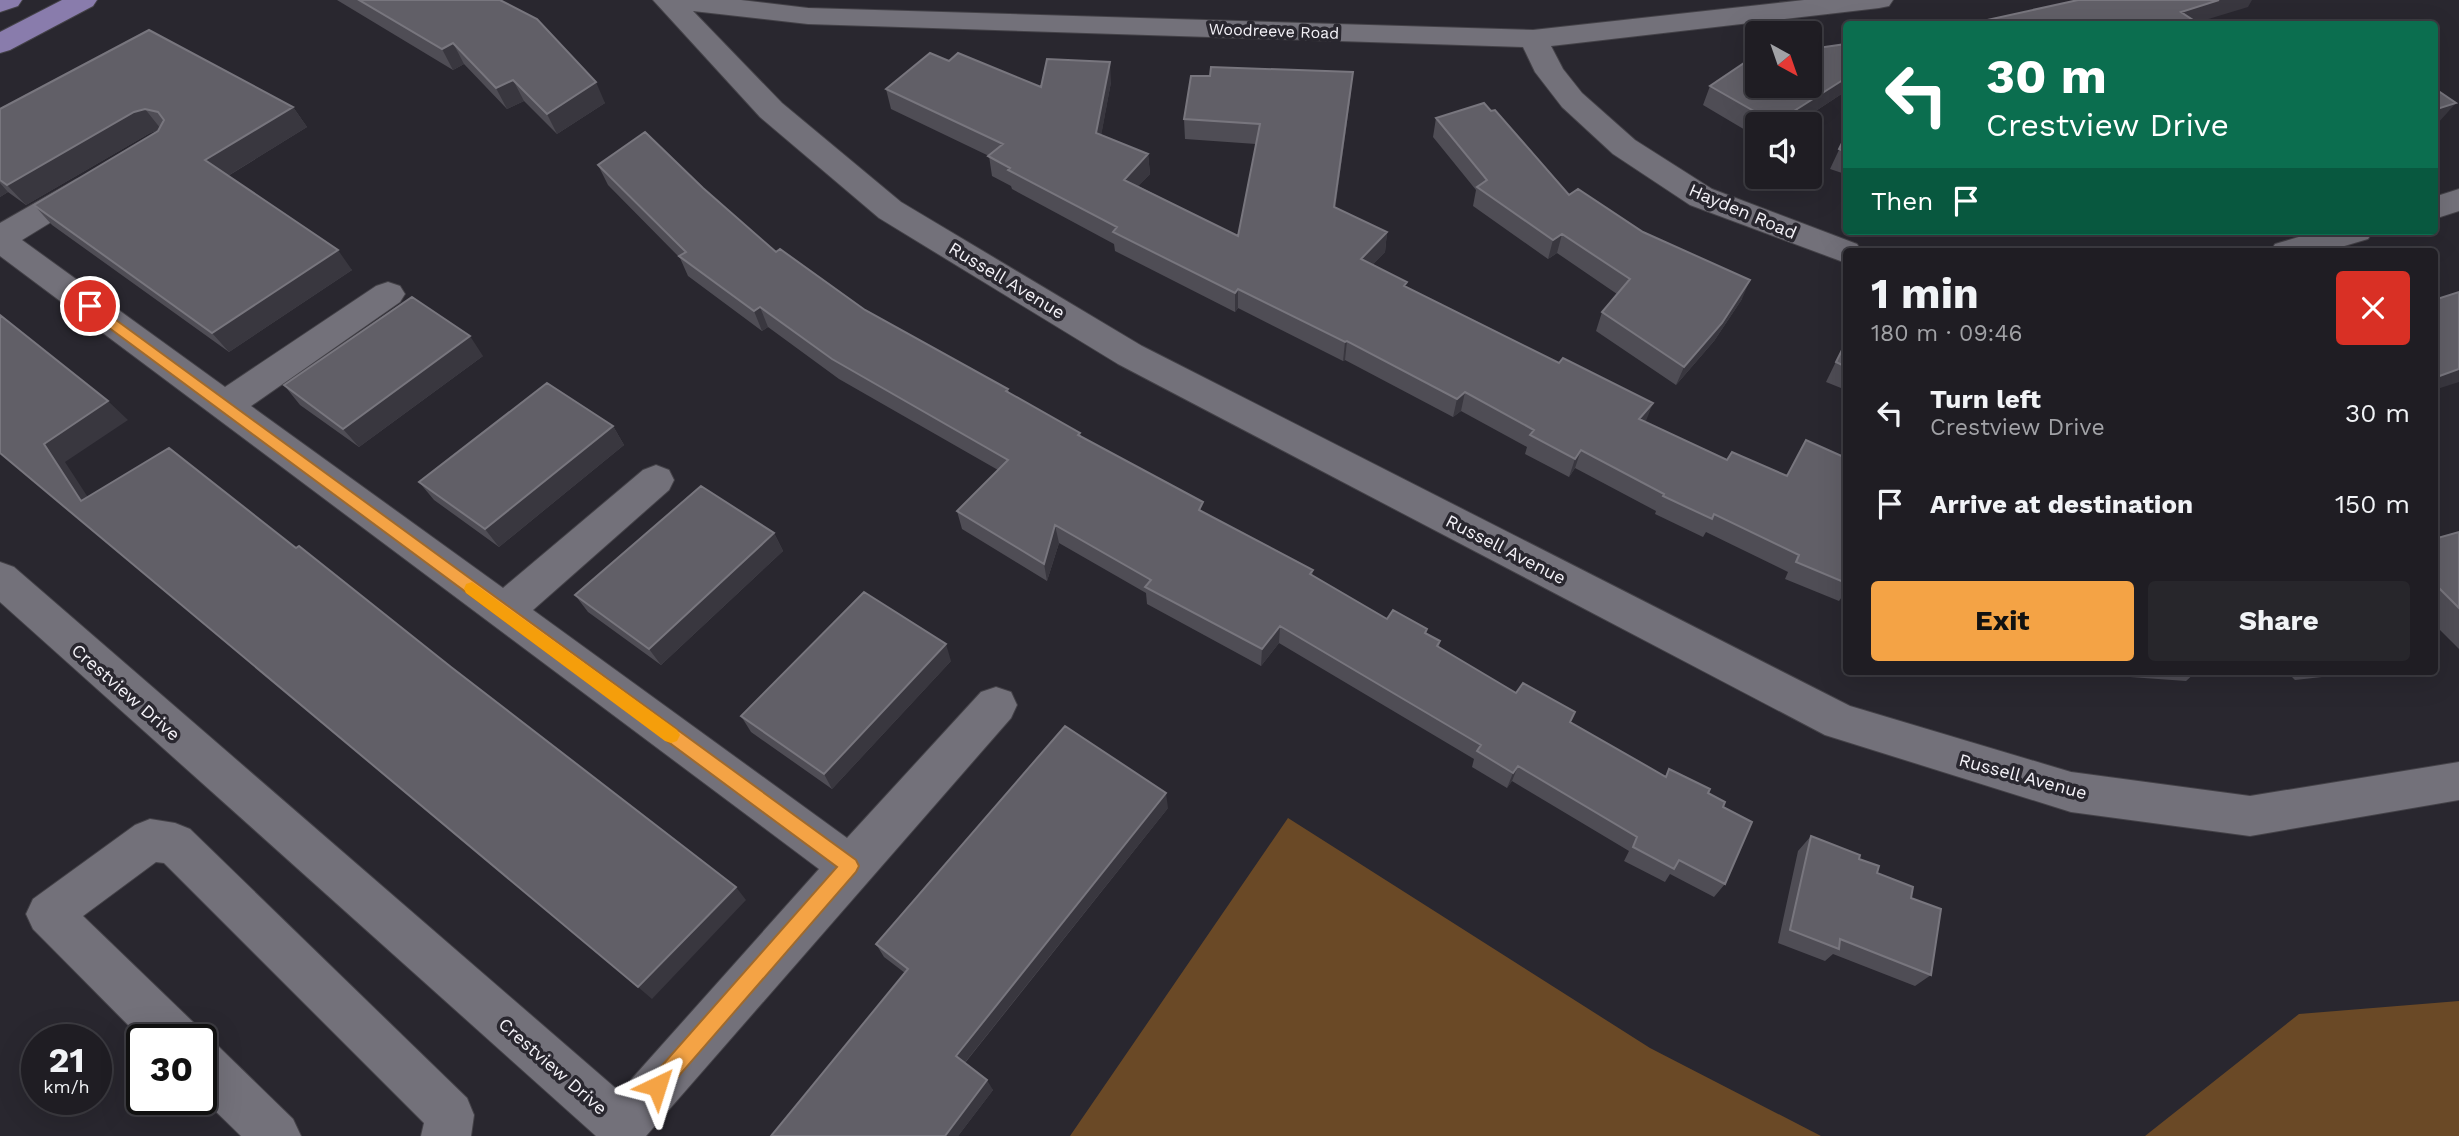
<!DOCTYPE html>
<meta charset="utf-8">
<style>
:root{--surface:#1f1d23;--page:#27262b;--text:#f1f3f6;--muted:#a1a2a6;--line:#3c3b41;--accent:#f4a345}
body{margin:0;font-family:"Work Sans",sans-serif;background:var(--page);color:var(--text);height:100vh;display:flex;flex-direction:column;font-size:26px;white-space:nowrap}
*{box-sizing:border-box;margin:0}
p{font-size:23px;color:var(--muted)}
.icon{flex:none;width:38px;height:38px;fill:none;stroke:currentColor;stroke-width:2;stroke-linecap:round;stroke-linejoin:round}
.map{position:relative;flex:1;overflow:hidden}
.details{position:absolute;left:1843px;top:248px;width:595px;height:427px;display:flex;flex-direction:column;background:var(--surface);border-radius:7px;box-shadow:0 7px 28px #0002,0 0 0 2px var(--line)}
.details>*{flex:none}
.guide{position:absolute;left:1843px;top:21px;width:595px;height:214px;border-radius:7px;box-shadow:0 7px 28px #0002,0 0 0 2px var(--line);background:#0b6e4f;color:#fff;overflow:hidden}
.needle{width:46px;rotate:140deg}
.tools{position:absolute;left:1745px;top:21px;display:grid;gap:14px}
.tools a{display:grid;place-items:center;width:77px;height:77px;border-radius:7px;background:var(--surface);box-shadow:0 7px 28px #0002,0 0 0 2px var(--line);font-size:35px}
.speed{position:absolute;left:21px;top:1024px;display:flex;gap:14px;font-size:35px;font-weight:700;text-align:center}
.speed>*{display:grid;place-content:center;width:91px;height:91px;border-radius:50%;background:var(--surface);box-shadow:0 7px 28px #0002,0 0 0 2px var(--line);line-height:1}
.speed small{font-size:18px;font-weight:400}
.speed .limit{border:4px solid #111;border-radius:10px;background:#fff;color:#111}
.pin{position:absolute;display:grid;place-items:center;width:60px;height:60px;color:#fff;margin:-30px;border:4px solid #fff;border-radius:50%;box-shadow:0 2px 7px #0007}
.me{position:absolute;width:77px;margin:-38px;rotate:41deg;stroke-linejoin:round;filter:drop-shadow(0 0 5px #0008)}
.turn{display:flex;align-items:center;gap:24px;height:147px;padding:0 28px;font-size:32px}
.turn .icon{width:91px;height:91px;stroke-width:2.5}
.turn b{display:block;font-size:49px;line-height:60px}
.then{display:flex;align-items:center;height:66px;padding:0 28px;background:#0003;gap:14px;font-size:26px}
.round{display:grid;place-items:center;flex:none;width:74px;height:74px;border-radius:7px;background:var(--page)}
.headline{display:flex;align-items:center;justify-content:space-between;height:119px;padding:0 28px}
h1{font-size:42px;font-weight:700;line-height:52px}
.action{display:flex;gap:14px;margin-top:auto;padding:14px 28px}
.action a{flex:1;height:80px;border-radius:7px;background:var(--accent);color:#111;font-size:28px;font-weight:700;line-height:80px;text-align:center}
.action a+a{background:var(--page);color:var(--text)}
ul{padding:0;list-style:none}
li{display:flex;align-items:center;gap:21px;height:91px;padding:0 28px}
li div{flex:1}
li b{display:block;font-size:26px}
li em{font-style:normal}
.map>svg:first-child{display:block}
.green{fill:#6a4926}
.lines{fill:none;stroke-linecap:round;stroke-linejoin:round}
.minor-casing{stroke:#444248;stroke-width:2}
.major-casing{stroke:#444248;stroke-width:2}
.minor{fill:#73717a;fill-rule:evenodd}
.major{fill:#897cac;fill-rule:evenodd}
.wall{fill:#4f4d55}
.shaded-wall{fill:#39373f}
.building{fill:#615f67;stroke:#78767e;stroke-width:2}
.route{fill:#f4a345;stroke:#9f6a2d;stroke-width:2}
.slow{fill:#f59e0b}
.labels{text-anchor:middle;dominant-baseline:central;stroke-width:7;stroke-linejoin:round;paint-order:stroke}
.far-street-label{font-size:16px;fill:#f4f2f8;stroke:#29272f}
.street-label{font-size:18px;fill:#f4f2f8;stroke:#29272f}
</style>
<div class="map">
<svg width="2459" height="1136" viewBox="0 0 2459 1136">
<rect width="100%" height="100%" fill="#29272f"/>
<path class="green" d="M 1288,818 L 1650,1048 L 1821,1136 L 1070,1136 Z
M 2459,1001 L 2459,1136 L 2145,1136 L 2299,1014 Z"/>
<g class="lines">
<defs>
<path id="minor" d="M 653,0 L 741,0 L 808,8 L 1533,30 L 1804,0 L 1893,0 L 1889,6 L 1879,8 L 1551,46 L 1563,69 L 1582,93 L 1635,140 L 1712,189 L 1857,244 L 1862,252 L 1846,252 L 1846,263 L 1690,205 L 1613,154 L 1562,107 L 1535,72 L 1523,47 L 808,24 L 693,11 L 782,103 L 901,202 L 1142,346 L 1850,706 L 2071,772 L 2250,796 L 2459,762 L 2459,800 L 2250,836 L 2071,812 L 1825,735 L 1118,364 L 879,218 L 760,117 Z
M 86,176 L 97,180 L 102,187 L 97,194 L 22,240 L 225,387 L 376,286 L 388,282 L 400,286 L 405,294 L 400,302 L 251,406 L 503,588 L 643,470 L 656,465 L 669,470 L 674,480 L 669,490 L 533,610 L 847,838 L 981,692 L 996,687 L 1011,692 L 1017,705 L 1011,718 L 646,1136 L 596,1136 L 0,602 L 0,562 L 14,567 L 620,1092 L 819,869 L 0,256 L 0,223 L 75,180 Z
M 2459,189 L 2459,211 L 2434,219 L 2434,197 Z
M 2319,231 L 2373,231 L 2368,239 L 2324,252 L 2270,252 L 2275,244 Z
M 150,819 L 175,823 L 190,829 L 467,1098 L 474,1115 L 471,1136 L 421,1136 L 424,1123 L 164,863 L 156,862 L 83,916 L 194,1023 L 200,1039 L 201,1039 L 218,1046 L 293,1119 L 301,1136 L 241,1136 L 201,1097 L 201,1040 L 143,1040 L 33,929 L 26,914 L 33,899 L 135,825 Z"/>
<path id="major" d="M 0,0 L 22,0 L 18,6 L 0,12 Z
M 62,0 L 97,0 L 93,6 L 10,50 L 0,53 L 0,32 Z"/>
</defs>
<use href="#minor" class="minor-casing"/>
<use href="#major" class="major-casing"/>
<use href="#minor" class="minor"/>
<use href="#major" class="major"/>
</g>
<path class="wall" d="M 337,0 L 500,0 L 605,103 L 557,134 L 524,101 L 507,109 L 464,64 L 453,70 Z
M 1846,44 L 1846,91 L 1796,124 L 1757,124 L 1757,137 L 1703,105 L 1710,86 Z
M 949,61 L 1041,87 L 1111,82 L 1101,135 L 1148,154 L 1150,174 L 1138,186 L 1238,236 L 1256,144 L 1185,139 L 1184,119 L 1351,92 L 1335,207 L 1387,232 L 1385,252 L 1373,264 L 1407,287 L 1645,422 L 1727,460 L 1787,476 L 1846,458 L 1846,595 L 1844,594 L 1839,601 L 1785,579 L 1788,572 L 1706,532 L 1703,537 L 1655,514 L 1656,511 L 1575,468 L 1569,477 L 1525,454 L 1527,447 L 1461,411 L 1453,417 L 1345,360 L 1343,361 L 1238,308 L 1235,312 L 1115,251 L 1114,244 L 1012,189 L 1011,186 L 992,176 L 989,156 L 891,109 L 886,89 Z
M 293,107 L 307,127 L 228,176 L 352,270 L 229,352 L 52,225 L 34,205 L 159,130 L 150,133 L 26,205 L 8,192 L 0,197 L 0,109 Z
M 1436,118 L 1742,299 L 1714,341 L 1676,385 L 1596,331 L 1602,312 L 1617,294 L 1557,253 L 1548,259 L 1473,206 L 1476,190 L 1433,137 Z
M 1846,135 L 1846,177 L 1844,176 L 1845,174 L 1830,169 Z
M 598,165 L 703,188 L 776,252 L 865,310 L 1008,389 L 1009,393 L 1080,433 L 1081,437 L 1203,512 L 1313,570 L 1312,576 L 1387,619 L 1426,633 L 1440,641 L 1439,647 L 1516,693 L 1570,722 L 1665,777 L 1669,769 L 1708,793 L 1723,807 L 1725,884 L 1714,897 L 1670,874 L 1665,882 L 1624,861 L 1629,851 L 1512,781 L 1507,788 L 1472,767 L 1474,759 L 1279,643 L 1261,666 L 1147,604 L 1146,593 L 1059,543 L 1047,581 L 962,529 L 957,511 L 998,470 L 839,379 L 768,327 L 762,331 L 688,276 L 680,258 L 608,185 Z
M 1846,341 L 1846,390 L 1826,382 Z
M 483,356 L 359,447 L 300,405 L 284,385 Z
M 613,426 L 624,445 L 499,547 L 434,500 L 419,482 Z
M 2459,532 L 2459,649 L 2434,624 L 2434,539 Z
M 774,533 L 783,551 L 661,665 L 588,612 L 575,595 Z
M 951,661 L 832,789 L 751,732 L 741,716 Z
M 2128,672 L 2196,672 L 2186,681 L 2130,677 Z
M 2206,672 L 2352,672 L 2349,674 L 2295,680 L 2292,677 Z
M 1168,808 L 965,1063 L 993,1090 L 958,1136 L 905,973 L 884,957 L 876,944 Z
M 1811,836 L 1859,859 L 1911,898 L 1931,975 L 1915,986 L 1833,954 L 1825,961 L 1778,943 L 1798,851 Z"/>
<path class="shaded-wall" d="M 2219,0 L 2252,0 L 2248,7 L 2192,24 L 2181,12 Z
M 453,43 L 464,64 L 453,70 L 442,49 Z
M 1110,62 L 1111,82 L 1098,153 L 1096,133 Z
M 1353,72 L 1351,92 L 1333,226 L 1334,207 Z
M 1846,78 L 1846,91 L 1796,124 L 1775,124 Z
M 513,80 L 524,101 L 507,109 L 496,88 Z
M 596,82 L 605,103 L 557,134 L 547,114 Z
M 2456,103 L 2438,123 L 2434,124 L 2434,110 Z
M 293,107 L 307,127 L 221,180 L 205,160 Z
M 145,109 L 161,129 L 150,133 L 26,205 L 7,185 L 134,112 Z
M 1148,154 L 1150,174 L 1126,199 L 1124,180 Z
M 0,183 L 8,192 L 0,197 Z
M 1387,232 L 1385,252 L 1359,278 L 1361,259 Z
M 1562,234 L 1557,253 L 1548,259 L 1553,240 Z
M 338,250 L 352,270 L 229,352 L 212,333 Z
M 1750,280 L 1742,299 L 1714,341 L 1676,385 L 1684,367 Z
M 1238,289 L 1238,308 L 1235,312 L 1235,293 Z
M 760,307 L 768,327 L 762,331 L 754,311 Z
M 470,336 L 483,356 L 359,447 L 343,429 Z
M 1347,341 L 1345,360 L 1343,361 L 1345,342 Z
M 2459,369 L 2459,382 L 2434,390 L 2434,378 Z
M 1465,392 L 1461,411 L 1453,417 L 1457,399 Z
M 108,401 L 128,420 L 65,462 L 102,519 L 81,501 L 44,444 Z
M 1653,403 L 1646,421 L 1632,437 L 1639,419 Z
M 613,426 L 624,445 L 499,547 L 485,529 Z
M 1581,450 L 1575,468 L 1569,477 L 1575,459 Z
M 1055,525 L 1059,543 L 1047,581 L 1044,564 Z
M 774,533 L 783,551 L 661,665 L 649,649 Z
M 1280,626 L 1279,643 L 1261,666 L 1262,649 Z
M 946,644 L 951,661 L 832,789 L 824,774 Z
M 1518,766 L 1512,781 L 1507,788 L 1513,773 Z
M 1166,793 L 1168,808 L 962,1066 L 956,1056 Z
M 736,887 L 746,900 L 652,999 L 638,987 Z
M 987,1080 L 993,1090 L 958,1136 L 945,1136 Z"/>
<path class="building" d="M 359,0 L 500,0 L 537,19 L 596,82 L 547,114 L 513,80 L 496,88 L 453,43 L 442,49 Z
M 2078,0 L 2219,0 L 2181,12 L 2199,24 L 1969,24 Z
M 149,30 L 293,107 L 205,160 L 338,250 L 212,333 L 34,205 L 158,131 L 164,120 L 158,112 L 145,109 L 134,112 L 7,185 L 0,180 L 0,109 Z
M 1846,44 L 1846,78 L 1775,123 L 1710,86 L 1753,57 L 1757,56 L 1757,86 L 1810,86 L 1810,49 Z
M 930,53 L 949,61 L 958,53 L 1041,87 L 1047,59 L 1110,62 L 1096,133 L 1148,154 L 1124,180 L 1238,236 L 1260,124 L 1184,119 L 1191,76 L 1210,76 L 1211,67 L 1353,72 L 1334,207 L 1387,232 L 1361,259 L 1407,282 L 1404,286 L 1559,363 L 1563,358 L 1653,403 L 1639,419 L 1727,460 L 1732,452 L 1787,476 L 1806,440 L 1846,458 L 1846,583 L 1796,562 L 1799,555 L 1714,514 L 1712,519 L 1663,496 L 1664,494 L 1581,450 L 1575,459 L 1530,435 L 1534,430 L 1465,392 L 1457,399 L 1347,341 L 1345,342 L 1238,289 L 1235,293 L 1113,232 L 1117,227 L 1008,170 L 1010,168 L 988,156 L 1003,144 L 886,89 Z
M 2434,88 L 2456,103 L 2434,110 Z
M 1484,103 L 1491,111 L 1495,110 L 1569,195 L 1578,189 L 1643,232 L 1750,280 L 1722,323 L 1684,367 L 1602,312 L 1630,279 L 1562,234 L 1553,240 L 1477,187 L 1487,180 L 1436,118 Z
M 645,132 L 703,188 L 776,252 L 780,249 L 865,310 L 1008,389 L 1006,391 L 1080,433 L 1078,435 L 1203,502 L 1199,510 L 1313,570 L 1310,574 L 1387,619 L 1393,610 L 1427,629 L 1425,633 L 1440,641 L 1437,646 L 1516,693 L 1523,683 L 1575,712 L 1570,722 L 1666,777 L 1669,769 L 1710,789 L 1708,793 L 1725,802 L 1723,807 L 1752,822 L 1725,884 L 1679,860 L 1674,869 L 1633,847 L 1637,837 L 1518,766 L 1513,773 L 1477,751 L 1481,745 L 1280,626 L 1262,649 L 1145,587 L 1151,580 L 1055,525 L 1044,564 L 957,511 L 1008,460 L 832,359 L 760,307 L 754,311 L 679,256 L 686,252 L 598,165 Z
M 1846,135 L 1846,152 L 1839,149 Z
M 2459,292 L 2459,369 L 2434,378 L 2434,300 Z
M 412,297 L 470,336 L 343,429 L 284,385 Z
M 0,315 L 108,401 L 44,444 L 81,501 L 169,448 L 296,548 L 299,546 L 451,667 L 736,887 L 638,987 L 0,453 Z
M 1846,342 L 1846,367 L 1836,362 Z
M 547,383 L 613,426 L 485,529 L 419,482 Z
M 701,486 L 774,533 L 649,649 L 575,595 Z
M 2459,532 L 2459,608 L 2434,583 L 2434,539 Z
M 864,592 L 946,644 L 824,774 L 741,716 Z
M 1065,726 L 1166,793 L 956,1056 L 987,1080 L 945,1136 L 771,1136 L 908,969 L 876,944 Z
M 1811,836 L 1860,855 L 1859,859 L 1879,866 L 1877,873 L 1913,887 L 1911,898 L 1941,909 L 1931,975 L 1840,939 L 1839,949 L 1790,930 Z"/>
<path class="route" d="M 90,301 L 856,860 L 859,866 L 856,872 L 664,1093 L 657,1096 L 650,1093 L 647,1086 L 650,1079 L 837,867 L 85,310 L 85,303 Z"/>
<path class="slow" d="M 472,582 L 677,730 L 680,735 L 677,741 L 671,743 L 665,741 L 466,593 L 464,589 L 466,584 Z"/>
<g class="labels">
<g class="far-street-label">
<text transform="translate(1274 31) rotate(2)">Woodreeve Road</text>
</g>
<g class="street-label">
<text transform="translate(1743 211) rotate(23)">Hayden Road</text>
<text transform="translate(1007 280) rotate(31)">Russell Avenue</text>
<text transform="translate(1506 549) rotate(27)">Russell Avenue</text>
<text transform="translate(126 692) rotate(41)">Crestview Drive</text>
<text transform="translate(2023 776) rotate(15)">Russell Avenue</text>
<text transform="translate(553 1066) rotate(41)">Crestview Drive</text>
</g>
</g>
</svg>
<div class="tools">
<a><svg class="needle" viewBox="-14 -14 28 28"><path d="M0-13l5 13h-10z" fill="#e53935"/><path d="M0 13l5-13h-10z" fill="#a1a2a6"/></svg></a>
<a><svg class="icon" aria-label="sound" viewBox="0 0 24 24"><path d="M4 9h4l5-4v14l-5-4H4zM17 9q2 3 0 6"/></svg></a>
</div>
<div class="speed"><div>21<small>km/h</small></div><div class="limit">30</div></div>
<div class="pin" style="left:90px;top:306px;background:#d93025"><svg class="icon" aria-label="arrive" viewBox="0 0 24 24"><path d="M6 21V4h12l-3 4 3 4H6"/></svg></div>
<svg class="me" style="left:657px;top:1086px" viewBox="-20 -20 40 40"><path d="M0-17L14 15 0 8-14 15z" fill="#f4a345" stroke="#fff" stroke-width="4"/></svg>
<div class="guide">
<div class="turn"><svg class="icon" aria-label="left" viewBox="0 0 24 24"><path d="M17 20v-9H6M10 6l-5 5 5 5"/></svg><div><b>30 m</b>Crestview Drive</div></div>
<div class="then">Then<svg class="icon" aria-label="arrive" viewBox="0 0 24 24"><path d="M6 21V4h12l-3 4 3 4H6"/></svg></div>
</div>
<section class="details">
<div class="headline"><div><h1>1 min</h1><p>180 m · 09:46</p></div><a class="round" style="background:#d93025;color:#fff"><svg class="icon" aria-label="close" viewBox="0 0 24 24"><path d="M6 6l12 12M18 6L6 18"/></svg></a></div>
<ul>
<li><svg class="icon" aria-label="left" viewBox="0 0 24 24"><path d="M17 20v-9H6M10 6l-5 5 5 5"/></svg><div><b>Turn left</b><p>Crestview Drive</p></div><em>30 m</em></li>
<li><svg class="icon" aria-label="arrive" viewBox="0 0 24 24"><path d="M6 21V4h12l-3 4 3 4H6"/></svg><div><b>Arrive at destination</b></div><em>150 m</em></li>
</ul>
<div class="action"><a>Exit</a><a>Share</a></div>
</section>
</div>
